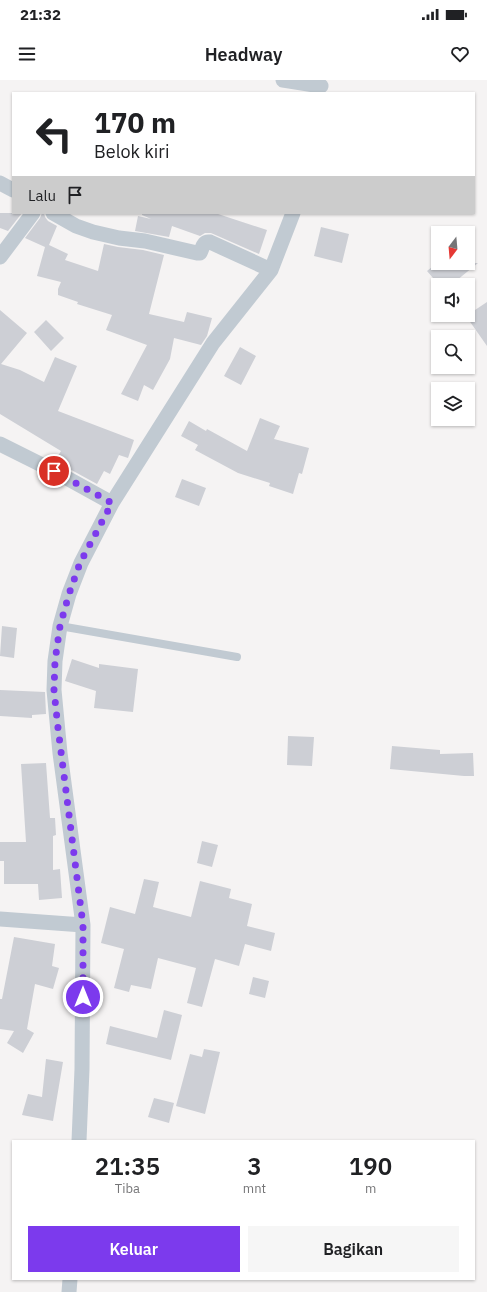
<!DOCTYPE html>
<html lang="id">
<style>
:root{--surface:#fff;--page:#f6f6f6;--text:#202124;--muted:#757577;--accent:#7c3aed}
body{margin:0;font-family:"IBM Plex Sans",sans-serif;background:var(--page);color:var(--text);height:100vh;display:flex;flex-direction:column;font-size:15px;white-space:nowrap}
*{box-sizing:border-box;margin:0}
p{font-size:13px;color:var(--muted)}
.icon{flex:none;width:22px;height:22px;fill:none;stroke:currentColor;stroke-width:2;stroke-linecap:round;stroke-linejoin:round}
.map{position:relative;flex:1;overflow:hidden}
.sheet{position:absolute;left:12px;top:1060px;width:463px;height:140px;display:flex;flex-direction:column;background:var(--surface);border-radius:0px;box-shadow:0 1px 3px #0004}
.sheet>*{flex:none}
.guide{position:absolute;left:12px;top:12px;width:463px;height:122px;border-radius:0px;box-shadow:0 1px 3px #0004;background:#fff;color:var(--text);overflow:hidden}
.needle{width:26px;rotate:196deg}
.buttons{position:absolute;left:431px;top:146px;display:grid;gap:8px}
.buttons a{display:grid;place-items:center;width:44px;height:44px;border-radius:0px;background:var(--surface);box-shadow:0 1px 3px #0004;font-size:20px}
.pin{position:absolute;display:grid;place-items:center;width:34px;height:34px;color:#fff;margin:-17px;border:2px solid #fff;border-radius:50%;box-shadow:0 1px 4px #0007}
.me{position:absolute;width:44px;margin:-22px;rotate:0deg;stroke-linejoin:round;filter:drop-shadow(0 0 3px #0008)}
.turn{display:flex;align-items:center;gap:14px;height:84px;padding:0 16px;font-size:18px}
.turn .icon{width:52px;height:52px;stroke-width:2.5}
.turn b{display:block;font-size:28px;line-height:34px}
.then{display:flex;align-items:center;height:38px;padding:0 16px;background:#0003;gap:8px;font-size:15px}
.eta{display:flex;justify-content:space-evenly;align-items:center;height:68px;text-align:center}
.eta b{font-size:24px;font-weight:600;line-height:28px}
.primary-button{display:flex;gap:8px;margin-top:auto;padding:8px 16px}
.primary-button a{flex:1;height:46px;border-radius:0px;background:var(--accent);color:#fff;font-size:16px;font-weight:600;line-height:46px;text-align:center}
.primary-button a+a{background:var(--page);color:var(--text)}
.status{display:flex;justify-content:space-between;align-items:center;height:28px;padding:0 20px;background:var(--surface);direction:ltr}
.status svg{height:11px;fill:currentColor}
header{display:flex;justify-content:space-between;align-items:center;height:52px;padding:0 16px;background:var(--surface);font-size:18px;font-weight:600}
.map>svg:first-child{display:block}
.building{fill:#cdcfd5}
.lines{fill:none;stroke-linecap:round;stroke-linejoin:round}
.lane{stroke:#c1cad2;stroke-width:8}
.street{stroke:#c1cad2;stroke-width:15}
.route{stroke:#7c3aed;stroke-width:7;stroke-dasharray:0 12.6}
</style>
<div class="status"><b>21:32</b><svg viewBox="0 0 49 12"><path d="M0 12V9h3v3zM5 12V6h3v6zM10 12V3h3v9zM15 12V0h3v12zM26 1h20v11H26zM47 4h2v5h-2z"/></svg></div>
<header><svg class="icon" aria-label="menu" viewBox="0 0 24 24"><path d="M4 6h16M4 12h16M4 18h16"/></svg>Headway<svg class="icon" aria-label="heart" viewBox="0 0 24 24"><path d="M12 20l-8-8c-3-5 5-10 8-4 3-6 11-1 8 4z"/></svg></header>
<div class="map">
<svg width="487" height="1212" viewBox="0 0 487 1212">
<rect width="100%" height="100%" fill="#f5f3f3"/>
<path class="building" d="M 0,133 L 22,133 L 8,151 L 0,148 Z
M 42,133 L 44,133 L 45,137 L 48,141 L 57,146 L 49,165 L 68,174 L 65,180 L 98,191 L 104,164 L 118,167 L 143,170 L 164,175 L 149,234 L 184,242 L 187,232 L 212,238 L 207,256 L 201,265 L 174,258 L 170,279 L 153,310 L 144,305 L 138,321 L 121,314 L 147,265 L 106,250 L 112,235 L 77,224 L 78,222 L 58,215 L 58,209 L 61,202 L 37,196 L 45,167 L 25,158 L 40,138 Z
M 142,133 L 215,133 L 267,150 L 259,174 L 211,153 L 205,153 L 200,156 L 172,146 L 169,157 L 135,151 L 138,136 L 151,139 L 142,135 Z
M 321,147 L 349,154 L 342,183 L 314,176 Z
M 437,183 L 478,183 L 451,205 L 439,205 L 427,191 Z
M 487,222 L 487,266 L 466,236 Z
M 0,230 L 27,253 L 1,284 L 20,290 L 44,302 L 55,277 L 77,286 L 58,331 L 134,360 L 128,378 L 119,375 L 110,394 L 104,391 L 97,404 L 55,381 L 61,371 L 0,334 Z
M 46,240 L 64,258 L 51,271 L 34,252 Z
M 240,267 L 256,276 L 241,305 L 224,296 Z
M 260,338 L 280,346 L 274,359 L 309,368 L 302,394 L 299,393 L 293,414 L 269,406 L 270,403 L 238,393 L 195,370 L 198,365 L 181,356 L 189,341 L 206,351 L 207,349 L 247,371 Z
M 182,399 L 206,408 L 199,426 L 175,417 Z
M 2,546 L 17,548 L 14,578 L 0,576 Z
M 72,579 L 99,588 L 99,584 L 138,589 L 133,632 L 94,628 L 96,611 L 65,601 Z
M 0,610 L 45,612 L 46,634 L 32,635 L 32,638 L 0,636 Z
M 288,656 L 314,657 L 312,686 L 287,685 Z
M 392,666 L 440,670 L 440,674 L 473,673 L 474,696 L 464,696 L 390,689 Z
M 46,683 L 50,738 L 55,738 L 56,755 L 53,756 L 53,790 L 60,789 L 62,818 L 39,820 L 38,804 L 4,804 L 4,781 L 0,781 L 0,762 L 26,762 L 21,684 Z
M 202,761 L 218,765 L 212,787 L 197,783 Z
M 144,799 L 159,802 L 153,827 L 191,837 L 200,801 L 231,809 L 229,818 L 252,824 L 247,846 L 275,853 L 271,871 L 245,864 L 239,886 L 215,879 L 202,927 L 187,923 L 196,888 L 158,878 L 151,909 L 131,905 L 129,912 L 114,908 L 124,869 L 101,863 L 110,827 L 135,834 Z
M 14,857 L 55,864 L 52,886 L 59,888 L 53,909 L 35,904 L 27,949 L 34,953 L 23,973 L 7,963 L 14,951 L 0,949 L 0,919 L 2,919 Z
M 253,897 L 269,901 L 265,918 L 249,914 Z
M 164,930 L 182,935 L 171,980 L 106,964 L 110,946 L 157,958 Z
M 204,969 L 220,972 L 205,1034 L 176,1026 L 190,974 L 202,977 Z
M 46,979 L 63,982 L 53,1041 L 22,1035 L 28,1014 L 42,1017 Z
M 154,1018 L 174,1023 L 169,1043 L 148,1037 Z"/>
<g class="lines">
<path class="lane" d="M 60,546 L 237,577"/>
<path class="street" d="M 283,0 L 321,6
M 0,103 L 13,110
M 53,133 L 76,146 L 93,152 L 119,158 L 145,161 L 197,173 L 200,173 C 203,167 203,161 210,162 L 271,190
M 0,177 L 33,133
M 0,364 L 54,391 L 112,423
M 0,839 L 83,845
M 79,1061 L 82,989 L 83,845 L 60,673 L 54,610 L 55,581 L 60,546 L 69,514 L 81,483 L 112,423 L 213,263 L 271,190 L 293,133
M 69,1212 L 70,1199"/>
</g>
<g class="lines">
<path class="route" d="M 54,391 L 112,423 L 80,483 L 69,514 L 60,546 L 55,581 L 54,610 L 58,648 L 83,845 L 83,917"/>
</g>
</svg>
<div class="buttons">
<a><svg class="needle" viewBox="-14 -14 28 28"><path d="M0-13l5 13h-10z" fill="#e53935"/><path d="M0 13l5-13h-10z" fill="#757577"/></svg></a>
<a><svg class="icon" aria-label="sound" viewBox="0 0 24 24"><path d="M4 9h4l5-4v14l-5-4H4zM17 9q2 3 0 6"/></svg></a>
<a><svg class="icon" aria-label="search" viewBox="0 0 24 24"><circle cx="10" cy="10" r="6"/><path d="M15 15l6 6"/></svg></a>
<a><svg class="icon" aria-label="layers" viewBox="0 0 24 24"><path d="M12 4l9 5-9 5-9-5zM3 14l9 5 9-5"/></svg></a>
</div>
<div class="pin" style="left:54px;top:391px;background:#d93025"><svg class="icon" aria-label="arrive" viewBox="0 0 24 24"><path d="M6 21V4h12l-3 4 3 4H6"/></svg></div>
<svg class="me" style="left:83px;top:917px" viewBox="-20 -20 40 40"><circle r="17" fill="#7c3aed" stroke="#fff" stroke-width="3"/><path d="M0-11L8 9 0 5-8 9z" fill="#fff"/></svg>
<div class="guide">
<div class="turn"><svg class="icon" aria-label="left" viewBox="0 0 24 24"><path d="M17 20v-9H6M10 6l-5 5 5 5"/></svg><div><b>170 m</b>Belok kiri</div></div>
<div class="then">Lalu<svg class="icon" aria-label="arrive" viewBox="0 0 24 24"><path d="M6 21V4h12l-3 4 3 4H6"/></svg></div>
</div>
<section class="sheet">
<div class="eta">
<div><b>21:35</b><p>Tiba</p></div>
<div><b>3</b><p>mnt</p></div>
<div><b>190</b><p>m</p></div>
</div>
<div class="primary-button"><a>Keluar</a><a>Bagikan</a></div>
</section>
</div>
